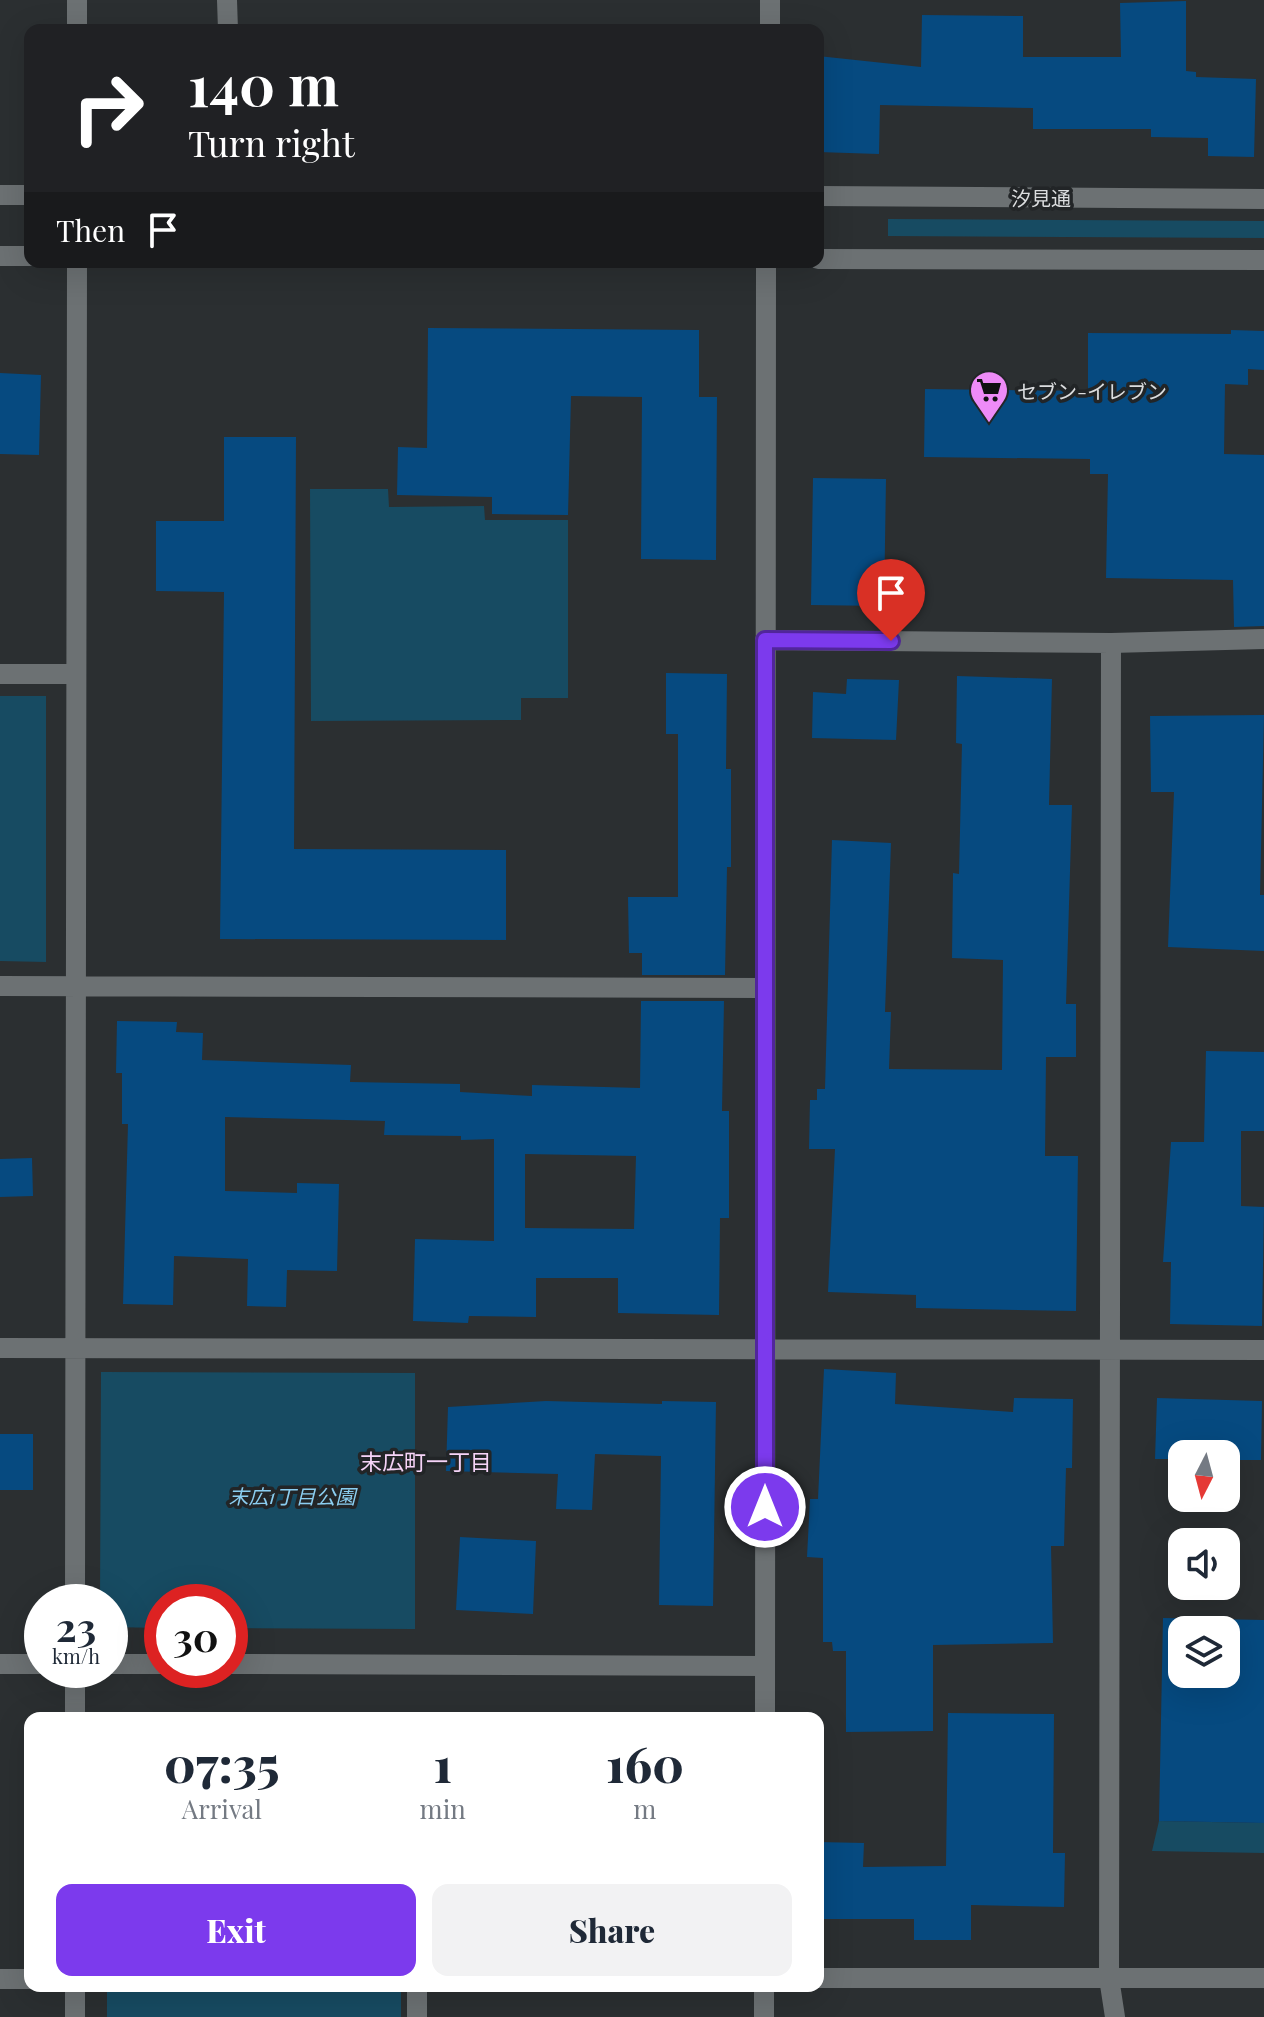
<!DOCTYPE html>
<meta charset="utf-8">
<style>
:root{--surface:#fff;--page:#f2f2f3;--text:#1f2937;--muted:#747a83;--accent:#7c3aed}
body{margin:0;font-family:"Playfair Display","Noto Sans JP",serif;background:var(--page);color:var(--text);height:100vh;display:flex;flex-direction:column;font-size:30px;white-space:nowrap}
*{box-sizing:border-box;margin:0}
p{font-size:26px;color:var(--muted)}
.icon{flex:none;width:44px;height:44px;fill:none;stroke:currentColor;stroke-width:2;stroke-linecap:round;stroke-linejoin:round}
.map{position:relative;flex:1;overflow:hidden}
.side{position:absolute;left:24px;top:1712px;width:800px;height:280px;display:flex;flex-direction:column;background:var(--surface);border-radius:16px;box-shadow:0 8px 32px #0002}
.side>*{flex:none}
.guide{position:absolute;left:24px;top:24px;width:800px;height:244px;border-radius:16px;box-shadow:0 8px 32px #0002;background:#202124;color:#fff;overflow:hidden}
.needle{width:52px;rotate:186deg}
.buttons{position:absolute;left:1168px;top:1440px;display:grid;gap:16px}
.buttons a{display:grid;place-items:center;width:72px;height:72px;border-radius:16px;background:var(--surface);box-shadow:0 8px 32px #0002;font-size:40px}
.speed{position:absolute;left:24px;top:1584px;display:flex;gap:16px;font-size:40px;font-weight:700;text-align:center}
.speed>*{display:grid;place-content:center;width:104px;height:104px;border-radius:50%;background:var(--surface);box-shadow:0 8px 32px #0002;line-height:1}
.speed small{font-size:20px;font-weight:400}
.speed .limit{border:12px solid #d22;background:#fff;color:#111}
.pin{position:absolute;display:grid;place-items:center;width:68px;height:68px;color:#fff;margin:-82px -34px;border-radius:50% 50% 50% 0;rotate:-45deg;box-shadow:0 0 8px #0007}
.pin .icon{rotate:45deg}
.me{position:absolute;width:88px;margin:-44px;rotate:0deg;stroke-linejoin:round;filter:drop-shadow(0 0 6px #0008)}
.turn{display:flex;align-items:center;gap:28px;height:168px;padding:0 32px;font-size:36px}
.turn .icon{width:104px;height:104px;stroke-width:2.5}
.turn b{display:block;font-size:56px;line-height:68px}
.then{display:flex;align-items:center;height:76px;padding:0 32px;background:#0003;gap:16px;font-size:30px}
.eta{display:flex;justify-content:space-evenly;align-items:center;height:136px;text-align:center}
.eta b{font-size:48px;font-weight:800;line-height:56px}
.primary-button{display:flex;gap:16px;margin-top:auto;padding:16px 32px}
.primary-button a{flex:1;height:92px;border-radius:16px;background:var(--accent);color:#fff;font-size:32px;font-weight:800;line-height:92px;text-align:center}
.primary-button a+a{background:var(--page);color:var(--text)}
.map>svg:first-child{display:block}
.green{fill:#174b62}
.building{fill:#064a80;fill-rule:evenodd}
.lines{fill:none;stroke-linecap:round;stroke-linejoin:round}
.minor{stroke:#6c7173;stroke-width:20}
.route-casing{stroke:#51269a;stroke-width:20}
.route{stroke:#7c3aed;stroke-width:14}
.labels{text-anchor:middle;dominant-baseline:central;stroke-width:7;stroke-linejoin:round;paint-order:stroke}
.street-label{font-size:20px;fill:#dbdddf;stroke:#222527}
.poi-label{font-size:20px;fill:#dbdddf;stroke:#222527;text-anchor:start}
.park-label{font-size:20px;font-style:italic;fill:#8bcef1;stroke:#222527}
.neighbourhood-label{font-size:22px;fill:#f6d4f8;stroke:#222527}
</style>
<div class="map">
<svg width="1264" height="2017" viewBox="0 0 1264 2017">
<rect width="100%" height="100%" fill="#2b2f31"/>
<path class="green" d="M 888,219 L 1264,221 L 1264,238 L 888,236 Z
M 310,489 L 388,489 L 389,507 L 484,506 L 485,520 L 568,520 L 568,698 L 521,698 L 521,720 L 311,721 Z
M 0,696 L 46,696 L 46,962 L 0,961 Z
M 101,1372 L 415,1373 L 415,1629 L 230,1628 L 230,1602 L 162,1602 L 162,1628 L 110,1627 L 110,1602 L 100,1602 Z
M 1159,1821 L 1264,1823 L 1264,1853 L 1152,1851 Z
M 107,1986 L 401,1986 L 401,2017 L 107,2017 Z"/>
<path class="building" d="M 1186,1 L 1186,71 L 1196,72 L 1196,77 L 1256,79 L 1254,157 L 1208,156 L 1208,138 L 1151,137 L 1151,129 L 1033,129 L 1033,108 L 880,105 L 879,154 L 818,152 L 818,56 L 921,67 L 922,15 L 1023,16 L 1023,57 L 1121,57 L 1120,3 Z
M 428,328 L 699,330 L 699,397 L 717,397 L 716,560 L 641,559 L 642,397 L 571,396 L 568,515 L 492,514 L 492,497 L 397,495 L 398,447 L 427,448 Z
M 1231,330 L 1264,331 L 1264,370 L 1248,369 L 1248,385 L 1225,384 L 1224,454 L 1264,455 L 1264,626 L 1234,627 L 1233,580 L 1106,578 L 1108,474 L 1090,474 L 1090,459 L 924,457 L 925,389 L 1088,391 L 1088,333 L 1231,334 Z
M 0,373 L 41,375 L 39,455 L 0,454 Z
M 224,437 L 296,437 L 294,849 L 506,850 L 506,940 L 220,939 L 224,592 L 156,591 L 156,521 L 224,521 Z
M 813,478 L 886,479 L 884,606 L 811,605 Z
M 666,673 L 727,674 L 726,769 L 731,769 L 731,867 L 727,867 L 725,975 L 642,975 L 642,953 L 629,953 L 628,897 L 678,897 L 678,734 L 666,734 Z
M 957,676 L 1052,679 L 1049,805 L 1072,805 L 1066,1004 L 1076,1004 L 1076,1057 L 1046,1057 L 1045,1156 L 1078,1156 L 1076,1311 L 916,1308 L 916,1295 L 828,1292 L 835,1149 L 809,1149 L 810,1100 L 817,1100 L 817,1089 L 825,1089 L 832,840 L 891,843 L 885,1012 L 891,1012 L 889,1069 L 1002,1070 L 1003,960 L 952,958 L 953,873 L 959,874 L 962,744 L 956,743 Z
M 847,679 L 899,680 L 896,740 L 812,738 L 813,692 L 846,694 Z
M 1264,715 L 1260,895 L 1264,895 L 1264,951 L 1168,947 L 1174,792 L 1151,792 L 1150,716 Z
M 641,1001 L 724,1001 L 722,1111 L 729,1111 L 729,1218 L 720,1218 L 719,1315 L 618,1313 L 618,1278 L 536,1278 L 536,1317 L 469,1316 L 468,1323 L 413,1321 L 415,1239 L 494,1241 L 494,1139 L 461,1140 L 461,1136 L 384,1135 L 385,1121 L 225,1117 L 225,1191 L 297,1193 L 297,1183 L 339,1184 L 337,1271 L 287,1270 L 286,1307 L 247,1306 L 248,1259 L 174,1256 L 173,1305 L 123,1304 L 128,1124 L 122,1124 L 122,1073 L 116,1073 L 117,1021 L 177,1022 L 176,1032 L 203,1033 L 202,1060 L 351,1065 L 350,1082 L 460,1084 L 460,1092 L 532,1096 L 532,1085 L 640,1088 ZM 525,1154 L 636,1156 L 634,1229 L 525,1228 Z
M 1206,1051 L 1264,1052 L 1264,1131 L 1241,1131 L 1241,1206 L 1264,1207 L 1262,1326 L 1170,1324 L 1171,1262 L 1163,1262 L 1171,1142 L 1204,1142 Z
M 32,1158 L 33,1196 L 0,1197 L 0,1159 Z
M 824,1369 L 896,1373 L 895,1404 L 1013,1412 L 1014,1398 L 1073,1399 L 1072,1468 L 1066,1468 L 1064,1546 L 1051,1546 L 1053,1643 L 933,1645 L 933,1731 L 846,1732 L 846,1651 L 833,1651 L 832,1642 L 823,1642 L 823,1558 L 807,1557 L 810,1499 L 818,1499 Z
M 1157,1398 L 1262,1401 L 1261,1460 L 1226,1460 L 1226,1454 L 1182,1454 L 1182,1459 L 1155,1459 Z
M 546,1401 L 662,1404 L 662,1401 L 716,1402 L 713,1606 L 659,1605 L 661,1456 L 595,1454 L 592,1510 L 556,1509 L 558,1474 L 446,1471 L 448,1407 Z
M 0,1434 L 33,1434 L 33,1490 L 0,1490 Z
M 460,1537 L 536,1541 L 533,1614 L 456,1610 Z
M 1163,1618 L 1264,1620 L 1264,1823 L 1159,1821 ZM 1182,1630 L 1226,1630 L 1226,1674 L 1182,1674 Z
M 948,1713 L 1054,1714 L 1053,1853 L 1065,1853 L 1064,1907 L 971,1905 L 971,1940 L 914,1940 L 914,1919 L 818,1919 L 818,1842 L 864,1843 L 863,1867 L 946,1866 Z"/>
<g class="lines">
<path class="minor" d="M 227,0 L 228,30
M 77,30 L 77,0
M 770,30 L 770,0
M 0,195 L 30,195
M 818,196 L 1264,199
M 0,256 L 30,256
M 818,259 L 1264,260
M 765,640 L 1111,643 L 1264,639
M 1111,643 L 1109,1978 L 1115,2017
M 0,674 L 76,674
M 0,986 L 765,988
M 0,1348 L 1264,1350
M 75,1602 L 77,262
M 0,1664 L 42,1664
M 110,1664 L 162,1664
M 230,1664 L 765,1666
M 75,1718 L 75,1670
M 765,1718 L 766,262
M 818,1978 L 1264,1978
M 0,1979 L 30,1979
M 75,1986 L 75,2017
M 417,1986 L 417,2017
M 764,2017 L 764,1986"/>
</g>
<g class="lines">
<defs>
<path id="route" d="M 765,1507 L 765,640 L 891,641"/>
</defs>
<use href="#route" class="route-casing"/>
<use href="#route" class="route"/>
</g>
<defs>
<symbol id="supermarket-pin" viewBox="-11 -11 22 30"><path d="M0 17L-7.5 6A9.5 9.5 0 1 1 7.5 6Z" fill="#ee8bf7" stroke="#222527"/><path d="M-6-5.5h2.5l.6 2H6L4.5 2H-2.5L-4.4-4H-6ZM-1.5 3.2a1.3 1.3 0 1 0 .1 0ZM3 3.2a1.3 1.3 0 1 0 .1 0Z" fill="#111"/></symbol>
</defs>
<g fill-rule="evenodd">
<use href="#supermarket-pin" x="967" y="368" width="44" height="60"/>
</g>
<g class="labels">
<g class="street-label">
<text x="1041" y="197">汐見通</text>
</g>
<g class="poi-label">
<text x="1017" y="390">セブン-イレブン</text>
</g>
<g class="park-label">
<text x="292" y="1495">末広1丁目公園</text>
</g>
<g class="neighbourhood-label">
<text x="426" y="1461">末広町一丁目</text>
</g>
</g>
</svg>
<div class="buttons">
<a><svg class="needle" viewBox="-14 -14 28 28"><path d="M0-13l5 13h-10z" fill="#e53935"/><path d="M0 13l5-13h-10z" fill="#747a83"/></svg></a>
<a><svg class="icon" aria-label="sound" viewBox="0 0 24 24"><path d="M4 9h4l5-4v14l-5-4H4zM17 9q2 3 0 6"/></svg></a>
<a><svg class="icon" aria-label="layers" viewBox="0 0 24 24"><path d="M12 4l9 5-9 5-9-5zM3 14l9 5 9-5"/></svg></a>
</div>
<div class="speed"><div>23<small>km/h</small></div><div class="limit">30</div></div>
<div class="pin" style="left:891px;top:641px;background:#d93025"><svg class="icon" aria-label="arrive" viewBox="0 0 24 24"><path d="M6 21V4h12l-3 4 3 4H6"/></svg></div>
<svg class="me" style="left:765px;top:1507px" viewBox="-20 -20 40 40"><circle r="17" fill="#7c3aed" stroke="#fff" stroke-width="3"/><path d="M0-11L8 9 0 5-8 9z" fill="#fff"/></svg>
<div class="guide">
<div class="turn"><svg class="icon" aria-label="right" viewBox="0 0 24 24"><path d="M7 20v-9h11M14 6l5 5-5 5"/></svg><div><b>140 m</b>Turn right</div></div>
<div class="then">Then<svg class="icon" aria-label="arrive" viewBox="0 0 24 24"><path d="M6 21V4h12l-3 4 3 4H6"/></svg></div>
</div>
<section class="side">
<div class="eta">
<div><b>07:35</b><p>Arrival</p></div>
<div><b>1</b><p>min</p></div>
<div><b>160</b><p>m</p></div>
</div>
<div class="primary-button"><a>Exit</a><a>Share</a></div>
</section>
</div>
